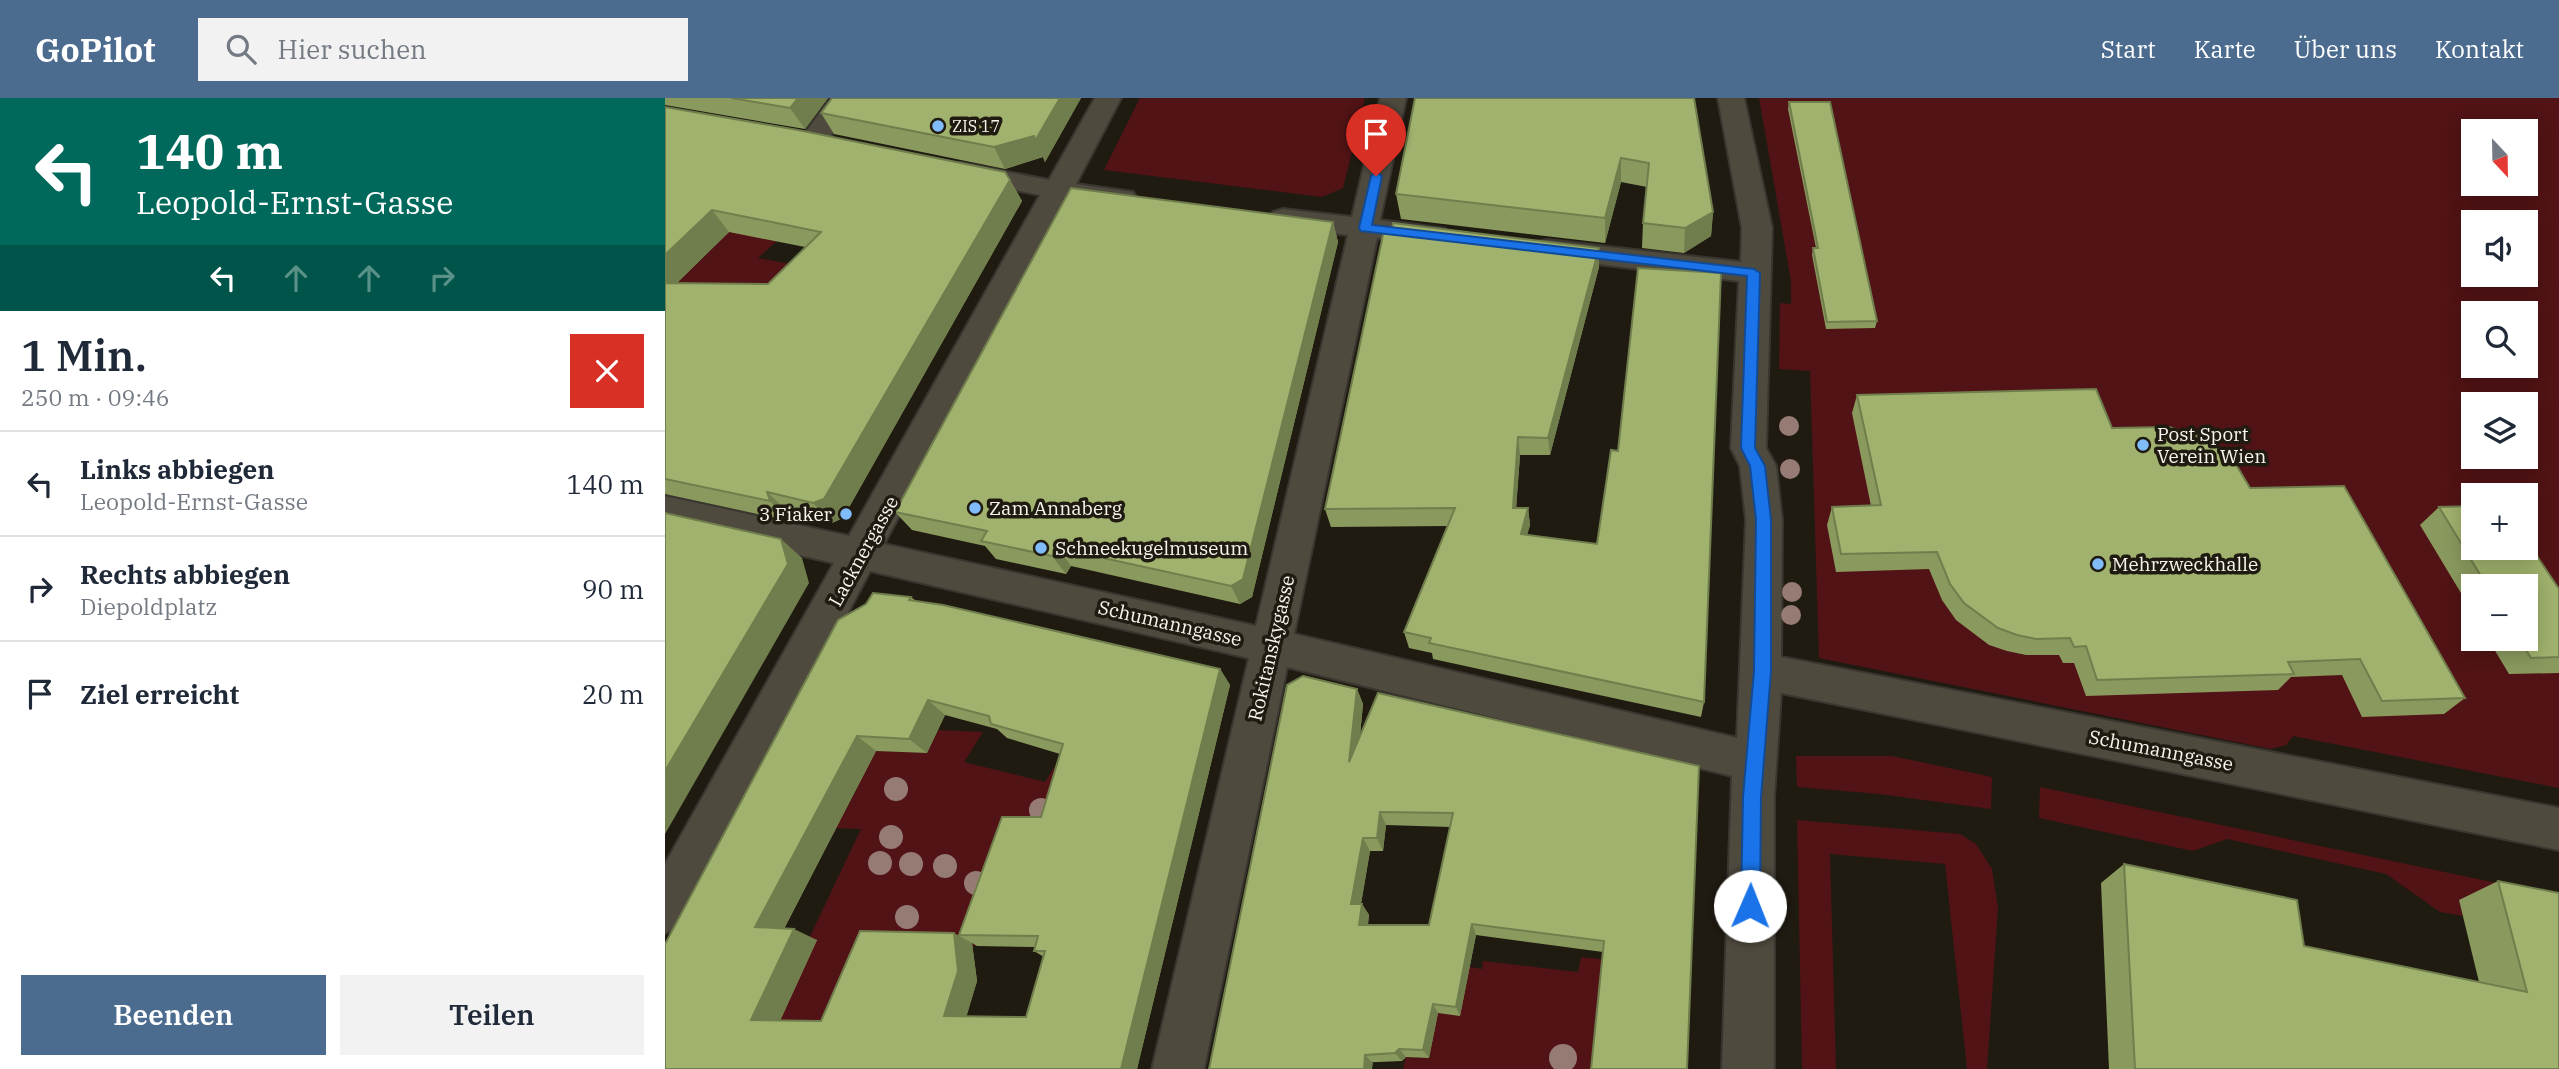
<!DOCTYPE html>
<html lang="de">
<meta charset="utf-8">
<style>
:root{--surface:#fff;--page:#f2f2f3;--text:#1f2937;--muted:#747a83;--line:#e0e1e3;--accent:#4b6b8f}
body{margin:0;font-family:"IBM Plex Serif",serif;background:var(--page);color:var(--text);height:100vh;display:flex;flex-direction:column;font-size:26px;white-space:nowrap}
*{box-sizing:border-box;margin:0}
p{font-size:23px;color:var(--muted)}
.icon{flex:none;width:38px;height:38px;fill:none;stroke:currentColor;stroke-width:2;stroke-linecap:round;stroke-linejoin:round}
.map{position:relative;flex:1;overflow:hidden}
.side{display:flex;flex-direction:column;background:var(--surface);width:665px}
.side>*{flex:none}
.guide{background:#00695c;color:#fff;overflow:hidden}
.needle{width:46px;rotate:158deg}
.buttons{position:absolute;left:1796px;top:21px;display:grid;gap:14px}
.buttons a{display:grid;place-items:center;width:77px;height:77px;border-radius:0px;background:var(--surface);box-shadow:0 4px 18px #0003;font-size:35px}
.pin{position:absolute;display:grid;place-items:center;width:60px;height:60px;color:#fff;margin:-72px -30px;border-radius:50% 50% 50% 0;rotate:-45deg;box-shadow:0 0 7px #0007}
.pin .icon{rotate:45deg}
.me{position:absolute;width:77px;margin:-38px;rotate:1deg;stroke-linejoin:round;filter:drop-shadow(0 0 5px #0008)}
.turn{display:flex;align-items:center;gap:24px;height:147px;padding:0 21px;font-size:32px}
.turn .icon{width:91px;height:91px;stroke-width:2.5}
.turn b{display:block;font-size:49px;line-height:60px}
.lanes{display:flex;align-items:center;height:66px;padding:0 21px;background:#0003;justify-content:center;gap:35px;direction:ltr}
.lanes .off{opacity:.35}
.round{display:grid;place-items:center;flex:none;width:74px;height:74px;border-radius:0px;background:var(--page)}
.head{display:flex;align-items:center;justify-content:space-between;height:119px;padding:0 21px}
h1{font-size:42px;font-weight:600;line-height:52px}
.cta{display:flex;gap:14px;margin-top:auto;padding:14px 21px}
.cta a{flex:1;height:80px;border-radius:0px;background:var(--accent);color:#fff;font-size:28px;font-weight:600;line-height:80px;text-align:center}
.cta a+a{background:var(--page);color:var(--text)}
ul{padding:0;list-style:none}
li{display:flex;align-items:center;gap:21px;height:105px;padding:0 21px;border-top:2px solid var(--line)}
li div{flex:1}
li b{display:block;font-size:26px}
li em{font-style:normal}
header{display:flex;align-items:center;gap:42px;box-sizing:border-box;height:98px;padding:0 35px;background:var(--accent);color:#fff}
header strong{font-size:33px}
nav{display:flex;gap:38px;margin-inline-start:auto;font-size:24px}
.search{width:490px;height:63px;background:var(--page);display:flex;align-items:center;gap:18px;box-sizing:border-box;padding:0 24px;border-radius:0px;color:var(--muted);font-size:26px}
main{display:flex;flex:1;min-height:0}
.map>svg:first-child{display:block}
.green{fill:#511315;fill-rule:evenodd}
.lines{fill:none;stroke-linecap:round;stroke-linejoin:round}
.minor-casing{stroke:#393630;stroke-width:4}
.minor{fill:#4f4a3e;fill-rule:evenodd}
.tree{fill:#967b75}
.wall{fill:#8a995e;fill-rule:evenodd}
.shaded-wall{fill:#707d4c}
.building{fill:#a0b26d;stroke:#707d4c;stroke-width:2;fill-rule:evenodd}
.route{fill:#1a73e8;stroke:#114b97;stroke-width:2}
.poi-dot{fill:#81bcfa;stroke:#201b11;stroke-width:2.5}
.labels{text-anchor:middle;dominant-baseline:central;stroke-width:7;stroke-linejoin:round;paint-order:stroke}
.far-poi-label{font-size:16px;fill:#f8f5ee;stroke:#201b11;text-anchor:start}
.poi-label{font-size:19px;fill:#f8f5ee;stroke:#201b11;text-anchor:start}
.street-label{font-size:19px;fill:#f8f5ee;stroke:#201b11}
</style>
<header>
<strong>GoPilot</strong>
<div class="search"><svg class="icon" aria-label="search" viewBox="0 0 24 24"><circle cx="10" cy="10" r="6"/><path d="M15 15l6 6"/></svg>Hier suchen</div>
<nav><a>Start</a><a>Karte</a><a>Über uns</a><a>Kontakt</a></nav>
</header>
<main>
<section class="side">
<div class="guide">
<div class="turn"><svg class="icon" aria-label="left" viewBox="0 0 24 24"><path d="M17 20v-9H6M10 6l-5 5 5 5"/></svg><div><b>140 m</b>Leopold-Ernst-Gasse</div></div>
<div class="lanes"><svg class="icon" aria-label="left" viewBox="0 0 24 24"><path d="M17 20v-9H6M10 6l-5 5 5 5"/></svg><svg class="icon off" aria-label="ahead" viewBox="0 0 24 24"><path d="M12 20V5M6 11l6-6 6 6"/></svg><svg class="icon off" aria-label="ahead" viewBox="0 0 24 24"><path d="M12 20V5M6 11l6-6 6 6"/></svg><svg class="icon off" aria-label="right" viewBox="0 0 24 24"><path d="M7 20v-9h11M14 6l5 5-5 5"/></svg></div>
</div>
<div class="head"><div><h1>1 Min.</h1><p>250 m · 09:46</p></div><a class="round" style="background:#d93025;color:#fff"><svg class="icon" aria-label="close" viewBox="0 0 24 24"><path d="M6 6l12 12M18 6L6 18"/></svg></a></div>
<ul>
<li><svg class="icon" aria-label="left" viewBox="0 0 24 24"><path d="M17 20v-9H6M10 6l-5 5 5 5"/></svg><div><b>Links abbiegen</b><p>Leopold-Ernst-Gasse</p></div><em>140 m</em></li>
<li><svg class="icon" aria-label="right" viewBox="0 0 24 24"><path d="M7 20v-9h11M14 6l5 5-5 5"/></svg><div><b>Rechts abbiegen</b><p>Diepoldplatz</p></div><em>90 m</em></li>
<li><svg class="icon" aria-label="arrive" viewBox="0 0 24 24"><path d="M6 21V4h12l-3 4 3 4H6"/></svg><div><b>Ziel erreicht</b></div><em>20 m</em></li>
</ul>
<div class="cta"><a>Beenden</a><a>Teilen</a></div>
</section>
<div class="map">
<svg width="1894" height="971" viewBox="0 0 1894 971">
<rect width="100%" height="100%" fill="#201b11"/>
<path class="green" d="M 475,0 L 700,0 L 678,90 L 657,99 L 439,72 Z
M 1094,0 L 1894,0 L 1894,690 L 1628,638 L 1621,647 L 1606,651 L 1154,560 L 1145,273 L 1114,271 L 1115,205 L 1126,206 L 1126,183 ZM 1808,33 L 1860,33 L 1860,86 L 1808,86 ZM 1808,124 L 1860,124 L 1860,177 L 1808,177 ZM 1808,215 L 1860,215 L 1860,268 L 1808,268 ZM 1808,306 L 1860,306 L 1860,359 L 1808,359 ZM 1808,397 L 1860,397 L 1860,450 L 1808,450 ZM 1808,488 L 1860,488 L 1860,541 L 1808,541 Z
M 162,98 L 93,160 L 143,169 L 149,191 L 0,206 L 0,174 L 18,179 L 54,144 L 31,141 Z
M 273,632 L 318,634 L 299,664 L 380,684 L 402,649 L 391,733 L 353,733 L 312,848 L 303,848 L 179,932 L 101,931 L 196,731 L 167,730 L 174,715 L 180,714 L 194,686 L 202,652 L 262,655 Z
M 1131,658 L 1227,658 L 1327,679 L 1326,711 L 1214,696 L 1132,689 Z
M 1375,689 L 1894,798 L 1894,822 L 1794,802 L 1798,818 L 1775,814 L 1721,776 L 1562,741 L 1528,753 L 1374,720 Z
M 1132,722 L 1295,736 L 1311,746 L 1327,771 L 1333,810 L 1322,971 L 1302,971 L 1280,766 L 1165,756 L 1171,971 L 1137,971 Z
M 916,859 L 943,862 L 936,931 L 929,931 L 926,971 L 738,971 L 741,959 L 764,960 L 773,915 L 805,869 L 817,871 L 818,863 L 913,874 Z"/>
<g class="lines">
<defs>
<path id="minor" d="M 166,0 L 192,0 L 158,49 L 148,51 L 138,49 L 134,43 Z
M 430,0 L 456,0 L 411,86 L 468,94 L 472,100 L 468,106 L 458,109 L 402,102 L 219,446 L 591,528 L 683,137 L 618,129 L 608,126 L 603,120 L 608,114 L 618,111 L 687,119 L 715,0 L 741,0 L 715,122 L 780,131 L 785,138 L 780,145 L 770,147 L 712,140 L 629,536 L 1072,640 L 1081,422 L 1075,368 L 1066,350 L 1074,183 L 882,160 L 871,158 L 867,151 L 871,144 L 882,142 L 1076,164 L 1077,130 L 1053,0 L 1079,0 L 1107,130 L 1101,350 L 1111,368 L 1117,422 L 1116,559 L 1894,710 L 1894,752 L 1116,595 L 1109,699 L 1109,971 L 1057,971 L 1067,678 L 622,569 L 539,971 L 487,971 L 584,560 L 205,473 L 17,829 L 0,835 L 0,766 L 169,465 L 0,426 L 0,398 L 184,438 L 375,97 L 286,79 L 282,73 L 286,67 L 296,65 L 384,82 Z"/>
</defs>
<use href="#minor" class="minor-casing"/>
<use href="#minor" class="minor"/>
</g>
<g class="tree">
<circle cx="1124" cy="328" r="10"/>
<circle cx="1125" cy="371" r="10"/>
<circle cx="1127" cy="494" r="10"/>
<circle cx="1126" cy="517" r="10"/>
<circle cx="231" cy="691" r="12"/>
<circle cx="376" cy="712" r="12"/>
<circle cx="226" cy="739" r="12"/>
<circle cx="215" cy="765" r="12"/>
<circle cx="246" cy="766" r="12"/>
<circle cx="280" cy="768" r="12"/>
<circle cx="311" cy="785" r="12"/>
<circle cx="242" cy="819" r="12"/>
<circle cx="898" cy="960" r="14"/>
</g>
<path class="wall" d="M 0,0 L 163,0 L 140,31 L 0,7 Z
M 416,0 L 380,64 L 378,59 L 340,71 L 169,36 L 156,15 Z
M 1029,0 L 1048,114 L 1046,138 L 1019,155 L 977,150 L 978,125 L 982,89 L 956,84 L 940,145 L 736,121 L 731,96 Z
M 1124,4 L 1212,223 L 1210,230 L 1161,231 L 1147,157 L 1148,150 L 1151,150 L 1123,11 Z
M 0,9 L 345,82 L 357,103 L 178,420 L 167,425 L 123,414 L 125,423 L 0,396 ZM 64,134 L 140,149 L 103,186 L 12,185 Z
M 668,124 L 673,144 L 587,499 L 575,506 L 406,468 L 401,476 L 331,461 L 320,448 L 247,432 L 230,414 Z
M 934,150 L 934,169 L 885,357 L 855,357 L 851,410 L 863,410 L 865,427 L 862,436 L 1039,604 L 1036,619 L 768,561 L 767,555 L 744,550 L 739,534 L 783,428 L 666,429 L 660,411 Z
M 1192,297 L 1447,330 L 1585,390 L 1800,600 L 1779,616 L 1697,619 L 1677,577 L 1626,579 L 1613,592 L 1421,598 L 1409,565 L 1398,565 L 1394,557 L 1361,557 L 1342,553 L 1324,547 L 1291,522 L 1277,502 L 1264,471 L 1171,474 L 1162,427 L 1167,409 L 1206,408 L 1187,315 Z
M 1774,409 L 1894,491 L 1894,575 L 1844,576 L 1823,541 L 1860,541 L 1860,488 L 1808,488 L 1808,515 L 1755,427 Z
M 246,499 L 251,503 L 555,571 L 565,587 L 472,971 L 0,971 ZM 280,617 L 332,631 L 342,640 L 395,656 L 376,719 L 294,837 L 156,923 L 115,923 L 152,842 L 119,831 L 211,653 L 262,655 ZM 307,845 L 312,848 L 370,849 L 369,853 L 379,859 L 361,919 L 301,919 L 312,883 Z
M 692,591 L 698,606 L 695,638 L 1034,668 L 938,854 L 811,837 L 795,918 L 773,915 L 764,960 L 741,959 L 737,963 L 544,971 ZM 721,727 L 785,729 L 764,827 L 703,827 L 704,817 L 697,806 L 696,806 L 705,753 L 718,753 Z
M 1459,766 L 1639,848 L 1814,884 L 1794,802 L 1833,783 L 1894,971 L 1444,971 L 1436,785 Z"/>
<path class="shaded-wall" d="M 133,0 L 163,0 L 140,31 L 125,10 Z
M 395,0 L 416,0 L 380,64 L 378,59 L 340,71 L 329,49 Z
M 956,60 L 956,84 L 940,145 L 940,120 Z
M 345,82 L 357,103 L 178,420 L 167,425 L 148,405 Z
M 47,112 L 64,134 L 0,196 L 0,157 Z
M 1048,114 L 1046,138 L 1019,155 L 1020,130 Z
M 668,124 L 673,144 L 587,499 L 575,506 L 566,488 Z
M 934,150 L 934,169 L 885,357 L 883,340 Z
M 853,339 L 855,357 L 850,427 L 848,410 Z
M 102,394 L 123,414 L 125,423 L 105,403 Z
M 863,410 L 865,427 L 858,453 L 856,436 Z
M 116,441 L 137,460 L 144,485 L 0,736 L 0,673 Z
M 393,450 L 406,468 L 401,476 L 387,458 Z
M 555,571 L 565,587 L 472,971 L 456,971 Z
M 692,591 L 698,606 L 691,678 L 684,664 Z
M 263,602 L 280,617 L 262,655 L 244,641 Z
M 192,638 L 211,653 L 114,840 L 90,829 Z
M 715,714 L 721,727 L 718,753 L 712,740 Z
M 698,740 L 705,753 L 694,817 L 686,806 Z
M 697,806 L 704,817 L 701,838 L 694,827 Z
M 807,826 L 811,837 L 795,918 L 791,909 Z
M 129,831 L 152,842 L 111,931 L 86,922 Z
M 289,835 L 307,845 L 312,883 L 299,927 L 279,918 Z
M 768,906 L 773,915 L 764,960 L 758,952 Z
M 734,951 L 741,959 L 737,963 L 730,955 Z
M 700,957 L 708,965 L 707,971 L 699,971 Z"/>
<path class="building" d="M 66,0 L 133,0 L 125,10 Z
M 167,0 L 395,0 L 370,43 L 369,38 L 329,49 L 156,15 Z
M 750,0 L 1029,0 L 1048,114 L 1020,130 L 978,125 L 984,65 L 956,60 L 940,120 L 731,96 Z
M 1124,4 L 1165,4 L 1212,223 L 1162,224 L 1148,150 L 1153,150 Z
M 0,9 L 133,32 L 340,74 L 345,82 L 159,401 L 148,405 L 102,394 L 105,403 L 0,381 L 0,185 L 103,186 L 156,134 L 47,112 L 0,157 Z
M 406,90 L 668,124 L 578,481 L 566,488 L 393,450 L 387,458 L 316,443 L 322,433 L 230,414 Z
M 728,125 L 934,150 L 883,340 L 853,339 L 848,410 L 863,410 L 856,436 L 932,446 L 946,352 L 953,353 L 973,170 L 1056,175 L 1039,604 L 764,545 L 766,540 L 739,534 L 790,410 L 660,411 L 719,132 L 727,133 Z
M 1431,291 L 1447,330 L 1504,329 L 1531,337 L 1551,348 L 1569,363 L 1585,390 L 1679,388 L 1800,600 L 1717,603 L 1695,561 L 1623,564 L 1629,576 L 1432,582 L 1421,548 L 1409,549 L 1405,540 L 1371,541 L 1352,537 L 1333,530 L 1299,505 L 1285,486 L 1272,454 L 1176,456 L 1167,409 L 1216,407 L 1192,297 Z
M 1808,408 L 1808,450 L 1860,450 L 1860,440 L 1894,491 L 1894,559 L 1866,560 L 1854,541 L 1860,541 L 1860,488 L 1822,488 L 1774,409 Z
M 0,415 L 116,441 L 123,466 L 0,673 Z
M 208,495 L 246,499 L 244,502 L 278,507 L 555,571 L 456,971 L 0,971 L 0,846 L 173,522 L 201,506 ZM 263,602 L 324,618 L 326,626 L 398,646 L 376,719 L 337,719 L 294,837 L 373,838 L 369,853 L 380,853 L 361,919 L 279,918 L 293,873 L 289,835 L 195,833 L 156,923 L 86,922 L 129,831 L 90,829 L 192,638 L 244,641 Z
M 638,578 L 692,591 L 684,664 L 713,595 L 1034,668 L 1022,971 L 926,971 L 939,843 L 807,826 L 791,909 L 768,906 L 758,952 L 734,951 L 730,955 L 700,957 L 699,971 L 544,971 L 622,587 ZM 715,714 L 788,715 L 764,827 L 694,827 L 697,806 L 686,806 L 698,740 L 712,740 Z
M 1459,766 L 1632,802 L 1639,848 L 1862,894 L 1833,783 L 1894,795 L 1894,971 L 1470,971 Z"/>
<path class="route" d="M 711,74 L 717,78 L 707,127 L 1089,171 L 1095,175 L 1090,350 L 1100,368 L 1106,422 L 1106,573 L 1096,699 L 1095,808 L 1092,815 L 1085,817 L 1079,815 L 1076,808 L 1078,699 L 1089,573 L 1091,422 L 1085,368 L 1076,350 L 1082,178 L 696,133 L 694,130 L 706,78 Z"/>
<g class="poi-dot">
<circle cx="273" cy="28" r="7"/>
<circle cx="1478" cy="347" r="7"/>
<circle cx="310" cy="410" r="7"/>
<circle cx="181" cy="416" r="7"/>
<circle cx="376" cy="450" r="7"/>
<circle cx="1433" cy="466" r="7"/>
</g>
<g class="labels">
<g class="far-poi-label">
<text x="287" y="28">ZIS 17</text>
</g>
<g class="poi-label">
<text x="1492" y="336">Post Sport<tspan x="1492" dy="22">Verein Wien</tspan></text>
<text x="324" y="410">Zam Annaberg</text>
<text x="167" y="416" text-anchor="end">3 Fiaker</text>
<text x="390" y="450">Schneekugelmuseum</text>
<text x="1447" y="466">Mehrzweckhalle</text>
</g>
<g class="street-label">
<text transform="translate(198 453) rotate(-61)">Lacknergasse</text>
<text transform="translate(505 525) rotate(13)">Schumanngasse</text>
<text transform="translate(606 550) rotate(-77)">Rokitanskygasse</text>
<text transform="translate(1496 652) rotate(11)">Schumanngasse</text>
</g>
</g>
</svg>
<div class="buttons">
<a><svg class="needle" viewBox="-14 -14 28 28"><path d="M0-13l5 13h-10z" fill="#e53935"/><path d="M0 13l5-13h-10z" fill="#747a83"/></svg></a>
<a><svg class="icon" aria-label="sound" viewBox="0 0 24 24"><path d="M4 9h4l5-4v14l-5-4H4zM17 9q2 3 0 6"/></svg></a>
<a><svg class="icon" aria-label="search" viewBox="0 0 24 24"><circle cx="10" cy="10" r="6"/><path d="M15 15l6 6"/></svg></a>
<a><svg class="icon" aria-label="layers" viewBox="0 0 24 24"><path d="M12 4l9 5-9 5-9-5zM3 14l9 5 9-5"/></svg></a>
<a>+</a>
<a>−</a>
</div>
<div class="pin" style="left:711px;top:78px;background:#d93025"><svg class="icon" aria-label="arrive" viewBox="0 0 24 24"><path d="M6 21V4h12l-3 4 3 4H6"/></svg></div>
<svg class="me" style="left:1085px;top:808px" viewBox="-20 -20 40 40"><circle r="19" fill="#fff"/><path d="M0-13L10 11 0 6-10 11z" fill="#1a73e8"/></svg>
</div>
</main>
